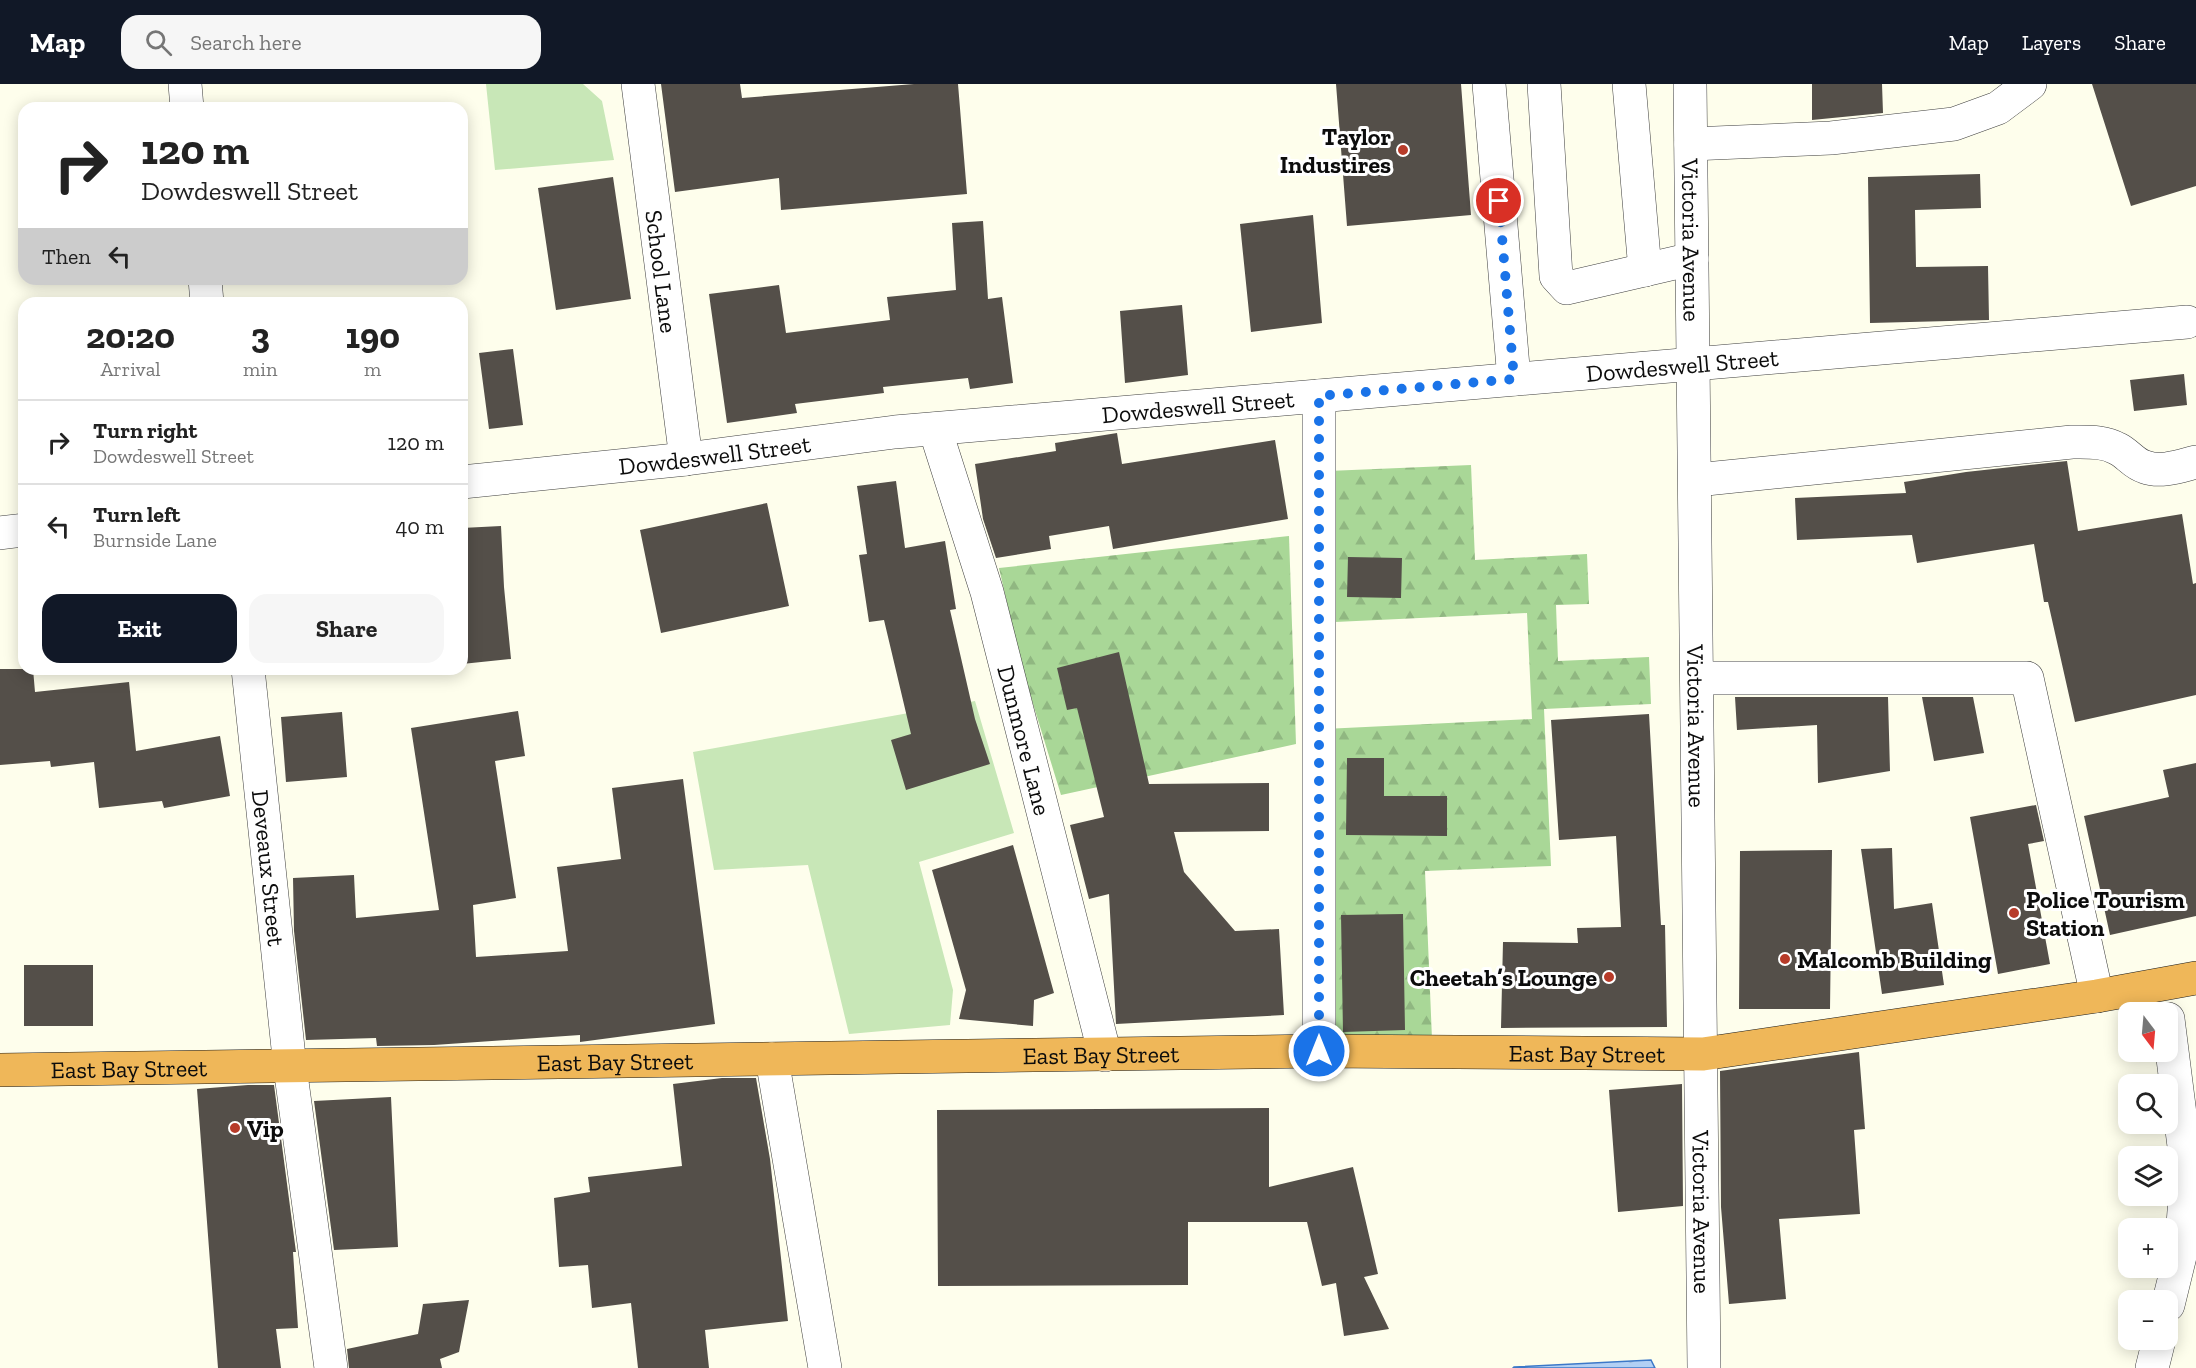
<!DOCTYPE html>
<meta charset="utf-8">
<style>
:root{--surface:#fff;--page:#f6f6f6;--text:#222;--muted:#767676;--line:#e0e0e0;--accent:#111827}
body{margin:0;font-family:"Zilla Slab",serif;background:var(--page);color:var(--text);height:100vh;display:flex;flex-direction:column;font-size:22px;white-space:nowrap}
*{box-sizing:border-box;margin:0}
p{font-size:20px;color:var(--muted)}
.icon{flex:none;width:33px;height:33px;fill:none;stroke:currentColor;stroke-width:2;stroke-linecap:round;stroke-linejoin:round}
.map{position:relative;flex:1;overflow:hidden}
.side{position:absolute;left:18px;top:213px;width:450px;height:378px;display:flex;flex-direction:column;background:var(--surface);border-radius:18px;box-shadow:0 3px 15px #0003}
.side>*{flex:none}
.top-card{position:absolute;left:18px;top:18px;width:450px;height:183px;border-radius:18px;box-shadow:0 3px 15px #0003;background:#fff;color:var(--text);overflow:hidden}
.needle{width:39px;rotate:164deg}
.buttons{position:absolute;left:2118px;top:918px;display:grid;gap:12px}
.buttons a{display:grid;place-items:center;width:60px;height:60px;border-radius:12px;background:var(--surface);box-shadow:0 3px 15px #0003;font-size:30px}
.pin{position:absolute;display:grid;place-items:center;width:51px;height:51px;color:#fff;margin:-26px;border:3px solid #fff;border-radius:50%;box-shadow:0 2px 6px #0007}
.me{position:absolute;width:66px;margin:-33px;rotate:0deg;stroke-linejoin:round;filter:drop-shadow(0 0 4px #0008)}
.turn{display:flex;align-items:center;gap:21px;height:126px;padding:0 24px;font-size:27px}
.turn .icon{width:78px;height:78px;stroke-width:2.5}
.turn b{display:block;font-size:42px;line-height:51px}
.then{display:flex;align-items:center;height:57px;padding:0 24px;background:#0003;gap:12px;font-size:22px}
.eta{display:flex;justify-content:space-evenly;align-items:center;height:102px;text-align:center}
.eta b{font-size:36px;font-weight:800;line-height:42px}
.primary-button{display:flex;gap:12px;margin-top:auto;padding:12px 24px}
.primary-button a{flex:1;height:69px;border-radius:18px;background:var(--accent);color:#fff;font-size:24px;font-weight:800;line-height:69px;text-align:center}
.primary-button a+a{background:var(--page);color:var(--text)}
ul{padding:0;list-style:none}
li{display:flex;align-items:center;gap:18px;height:84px;padding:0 24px;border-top:2px solid var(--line)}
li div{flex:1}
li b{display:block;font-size:22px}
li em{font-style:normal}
header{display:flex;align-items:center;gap:36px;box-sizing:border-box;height:84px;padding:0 30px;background:var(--accent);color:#fff}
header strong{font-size:28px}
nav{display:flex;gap:33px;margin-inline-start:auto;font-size:21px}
.search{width:420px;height:54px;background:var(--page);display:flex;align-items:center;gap:15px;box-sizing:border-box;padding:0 21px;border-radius:18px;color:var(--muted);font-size:22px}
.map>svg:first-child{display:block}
.grass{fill:#c8e7b7}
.forest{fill:url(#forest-firs)}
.water{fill:url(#water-ripples);stroke:#3c78c8;stroke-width:1.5}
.building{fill:#544f49}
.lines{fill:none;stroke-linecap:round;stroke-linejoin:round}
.minor-casing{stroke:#3f3f3f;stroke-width:34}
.highway-casing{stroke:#1d1d1d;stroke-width:34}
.minor{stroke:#fff;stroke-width:33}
.highway{stroke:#efb759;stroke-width:33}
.route{stroke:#1a73e8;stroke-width:10;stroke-dasharray:0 18}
.poi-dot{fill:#b73b29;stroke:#fff;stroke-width:2}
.labels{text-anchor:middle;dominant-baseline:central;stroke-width:6;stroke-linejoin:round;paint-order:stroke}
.poi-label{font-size:24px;font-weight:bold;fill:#0c0c0c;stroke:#fff;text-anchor:start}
.street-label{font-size:24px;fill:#0c0c0c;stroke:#fff}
</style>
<header>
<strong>Map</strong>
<div class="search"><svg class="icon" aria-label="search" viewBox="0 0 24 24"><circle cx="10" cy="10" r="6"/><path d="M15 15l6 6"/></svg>Search here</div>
<nav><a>Map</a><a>Layers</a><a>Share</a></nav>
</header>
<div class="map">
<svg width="2196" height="1284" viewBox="0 0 2196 1284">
<defs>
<pattern id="forest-firs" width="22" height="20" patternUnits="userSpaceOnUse" patternTransform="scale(1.5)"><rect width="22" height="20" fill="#a9d797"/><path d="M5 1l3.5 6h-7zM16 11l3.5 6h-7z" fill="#90b781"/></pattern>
<pattern id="water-ripples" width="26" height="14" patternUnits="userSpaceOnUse" patternTransform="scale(1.5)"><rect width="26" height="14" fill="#b2d0f4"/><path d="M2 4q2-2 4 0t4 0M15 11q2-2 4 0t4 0" fill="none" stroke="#98b1d0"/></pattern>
</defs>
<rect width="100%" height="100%" fill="#fefeec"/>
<path class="grass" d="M 486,0 L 583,0 L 602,17 L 614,76 L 495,86 Z
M 975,617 L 1014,749 L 919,778 L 953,906 L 950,941 L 849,950 L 808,781 L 714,786 L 693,668 Z"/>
<path class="forest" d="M 1471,381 L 1475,476 L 1587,470 L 1589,520 L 1556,521 L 1558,577 L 1649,573 L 1651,620 L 1544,625 L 1551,782 L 1425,787 L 1432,955 L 1336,952 L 1324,645 L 1532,635 L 1527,529 L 1335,538 L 1328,387 Z
M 1289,452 L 1296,660 L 1061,711 L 1022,584 L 999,484 Z"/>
<path class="water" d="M 1651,1276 L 1655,1284 L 1513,1284 L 1514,1283 Z"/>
<path class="building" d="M 661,0 L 740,0 L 742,14 L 914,0 L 958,0 L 967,110 L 781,126 L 779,94 L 675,108 Z
M 1336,0 L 1461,0 L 1471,131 L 1347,142 Z
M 1812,0 L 1882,0 L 1883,29 L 1812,36 Z
M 2092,0 L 2196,0 L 2196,102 L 2131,122 Z
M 1980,90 L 1981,124 L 1915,126 L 1916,183 L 1988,182 L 1989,236 L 1870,239 L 1868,93 Z
M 613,93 L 631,215 L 556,226 L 538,104 Z
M 1313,131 L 1322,239 L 1251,248 L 1240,140 Z
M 983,137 L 988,215 L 1002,213 L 1013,299 L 970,305 L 968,294 L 883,303 L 884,309 L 795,320 L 797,329 L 727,339 L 709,210 L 779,201 L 786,249 L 890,236 L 887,213 L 956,206 L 952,139 Z
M 1182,221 L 1188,291 L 1125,299 L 1120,227 Z
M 513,265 L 523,341 L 489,345 L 479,269 Z
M 2184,290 L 2187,321 L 2134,327 L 2130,296 Z
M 1117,349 L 1122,380 L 1275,356 L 1288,435 L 1113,465 L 1109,442 L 1049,452 L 1051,465 L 996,474 L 983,435 L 975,380 L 1056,367 L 1055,359 Z
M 2067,377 L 2078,447 L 2182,430 L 2193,500 L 2196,499 L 2196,611 L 2075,638 L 2048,518 L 2044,518 L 2034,460 L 1917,479 L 1912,451 L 1797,456 L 1795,414 L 1906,409 L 1904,398 L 1966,388 Z
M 896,397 L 905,464 L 945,457 L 956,525 L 950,526 L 975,635 L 990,680 L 906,706 L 891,656 L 911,650 L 884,536 L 869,538 L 859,471 L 867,470 L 857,402 Z
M 767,419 L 789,522 L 661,549 L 640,446 Z
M 501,442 L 504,503 L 511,575 L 462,580 L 462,444 Z
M 1348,473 L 1402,474 L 1401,514 L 1347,513 Z
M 1119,568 L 1149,700 L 1269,699 L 1269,747 L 1174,748 L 1184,788 L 1235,847 L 1279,845 L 1284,931 L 1116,940 L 1109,810 L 1089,815 L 1070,741 L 1104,733 L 1077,624 L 1067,626 L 1057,584 Z
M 0,585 L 33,585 L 35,608 L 129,598 L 136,667 L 220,652 L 230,712 L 164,724 L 162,717 L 99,724 L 94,678 L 51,683 L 50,677 L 0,681 Z
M 1735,613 L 1888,613 L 1890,687 L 1818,699 L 1817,641 L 1737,646 Z
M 1922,613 L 1973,613 L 1984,669 L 1934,677 Z
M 518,627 L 525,672 L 495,677 L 516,814 L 473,821 L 476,873 L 568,867 L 557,783 L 621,775 L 612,704 L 683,695 L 715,940 L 580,958 L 580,951 L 434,961 L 377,962 L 376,954 L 306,956 L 294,847 L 293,794 L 354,791 L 356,834 L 439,826 L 411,644 Z
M 342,628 L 347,693 L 286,698 L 281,633 Z
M 1649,630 L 1661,841 L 1665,841 L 1667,943 L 1501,944 L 1503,858 L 1578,859 L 1577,844 L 1621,843 L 1616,752 L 1559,756 L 1551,636 Z
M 1347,674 L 1384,674 L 1384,712 L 1447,712 L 1447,752 L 1346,751 Z
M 2196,679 L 2196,832 L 2110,851 L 2084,732 L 2169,713 L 2163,686 Z
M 2036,721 L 2044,757 L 2028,760 L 2050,880 L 1998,890 L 1970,733 Z
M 1013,761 L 1054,909 L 1034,916 L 1033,942 L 959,935 L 966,906 L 932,786 Z
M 1892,764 L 1894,825 L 1932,819 L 1944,901 L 1882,910 L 1861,765 Z
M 1832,766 L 1830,925 L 1739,925 L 1740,767 Z
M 1403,830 L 1405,946 L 1343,948 L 1341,831 Z
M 24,881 L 93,881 L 93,942 L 24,942 Z
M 1859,968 L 1865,1045 L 1854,1046 L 1860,1130 L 1779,1135 L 1786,1215 L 1729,1220 L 1721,1123 L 1720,987 Z
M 722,994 L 756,994 L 770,1075 L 788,1237 L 705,1246 L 709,1284 L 638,1284 L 631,1219 L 592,1224 L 588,1181 L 559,1183 L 554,1114 L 590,1108 L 588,1093 L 682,1082 L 673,1000 Z
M 1682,1000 L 1683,1122 L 1618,1128 L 1609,1006 Z
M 248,1001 L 274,1001 L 296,1168 L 293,1168 L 298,1244 L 276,1245 L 281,1284 L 218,1284 L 197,1005 Z
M 391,1013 L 398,1163 L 334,1166 L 314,1017 Z
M 1269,1024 L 1269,1103 L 1353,1083 L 1378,1190 L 1364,1193 L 1389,1245 L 1344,1252 L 1336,1199 L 1322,1202 L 1307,1138 L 1188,1138 L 1188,1201 L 938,1202 L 937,1026 Z
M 469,1216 L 459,1268 L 440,1275 L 442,1284 L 349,1284 L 347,1265 L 418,1250 L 423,1220 Z"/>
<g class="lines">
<defs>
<g id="minor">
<path d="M 185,0 L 187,24"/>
<path id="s1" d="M 638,0 L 686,375"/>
<path d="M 1489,0 L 1514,295"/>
<path d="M 1544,0 L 1556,192 L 1567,204 L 1692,175"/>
<path d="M 1629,0 L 1645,186"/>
<path id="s2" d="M 1690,0 L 1704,1284"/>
<path d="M 1691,60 L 1831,54 L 1954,40 L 1998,24 L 2030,0"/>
<path d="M 205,195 L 207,219"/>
<path id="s3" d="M 935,345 L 987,508 L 1105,971"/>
<path d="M 1696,396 L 2072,358 C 2089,358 2104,357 2118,365 C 2128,370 2134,380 2145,383 C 2161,389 2180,382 2196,378"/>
<path id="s4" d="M 462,398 L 686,375 L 895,348 L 2187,238"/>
<path d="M 0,449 L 24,446"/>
<path id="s5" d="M 248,585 L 290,983 L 331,1284"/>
<path d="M 1698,594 L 2027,594 L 2097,912"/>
<path d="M 2168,935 L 2187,1086 L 2181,1168 L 2168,1221"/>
<path d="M 1319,967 L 1319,312"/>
<path d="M 772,975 L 825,1284"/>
<path d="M 2152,1284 L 2159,1256"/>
</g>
<g id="highway">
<path id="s6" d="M 0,986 L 1319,967 L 1703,970 L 2097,912 L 2196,894"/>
</g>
</defs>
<use href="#minor" class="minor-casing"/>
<use href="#highway" class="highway-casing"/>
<use href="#minor" class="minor"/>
<use href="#highway" class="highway"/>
</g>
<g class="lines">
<path class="route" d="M 1319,967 L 1319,312 L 1514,295 L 1499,117"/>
</g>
<g class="poi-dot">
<circle cx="1403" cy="66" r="6"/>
<circle cx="2014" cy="829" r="6"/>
<circle cx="1785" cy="875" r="6"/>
<circle cx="1609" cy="893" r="6"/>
<circle cx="235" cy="1044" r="6"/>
</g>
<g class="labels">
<g class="poi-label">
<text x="1391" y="52" text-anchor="end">Taylor<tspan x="1391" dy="28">Industires</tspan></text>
<text x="2026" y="815">Police Tourism<tspan x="2026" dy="28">Station</tspan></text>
<text x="1797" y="875">Malcomb Building</text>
<text x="1597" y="893" text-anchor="end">Cheetah’s Lounge</text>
<text x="247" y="1044">Vip</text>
</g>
<g class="street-label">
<text stroke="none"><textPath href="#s2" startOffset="156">Victoria Avenue</textPath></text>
<text stroke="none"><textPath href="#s1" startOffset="189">School Lane</textPath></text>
<text stroke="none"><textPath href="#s4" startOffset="1226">Dowdeswell Street</textPath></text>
<text stroke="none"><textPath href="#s4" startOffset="740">Dowdeswell Street</textPath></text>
<text stroke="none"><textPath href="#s4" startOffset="254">Dowdeswell Street</textPath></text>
<text stroke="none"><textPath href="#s2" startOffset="642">Victoria Avenue</textPath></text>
<text stroke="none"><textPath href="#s3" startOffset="324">Dunmore Lane</textPath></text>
<text stroke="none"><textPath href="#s5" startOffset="200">Deveaux Street</textPath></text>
<text stroke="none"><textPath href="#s6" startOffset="1587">East Bay Street</textPath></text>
<text stroke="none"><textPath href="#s6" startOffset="1101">East Bay Street</textPath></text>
<text stroke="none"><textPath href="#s6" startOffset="615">East Bay Street</textPath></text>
<text stroke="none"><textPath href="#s6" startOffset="129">East Bay Street</textPath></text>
<text stroke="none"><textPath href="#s2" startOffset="1128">Victoria Avenue</textPath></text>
</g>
</g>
</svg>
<div class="buttons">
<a><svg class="needle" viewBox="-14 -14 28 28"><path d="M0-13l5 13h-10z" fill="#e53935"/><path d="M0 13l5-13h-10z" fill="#767676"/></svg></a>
<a><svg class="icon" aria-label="search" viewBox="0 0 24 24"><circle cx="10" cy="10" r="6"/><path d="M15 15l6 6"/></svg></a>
<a><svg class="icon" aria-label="layers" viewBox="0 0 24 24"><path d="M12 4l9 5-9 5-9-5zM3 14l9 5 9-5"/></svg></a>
<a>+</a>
<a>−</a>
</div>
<div class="pin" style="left:1499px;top:117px;background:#d93025"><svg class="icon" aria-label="arrive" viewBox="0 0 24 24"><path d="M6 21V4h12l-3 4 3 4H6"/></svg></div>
<svg class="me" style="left:1319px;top:967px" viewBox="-20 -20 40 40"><circle r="17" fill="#1a73e8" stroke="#fff" stroke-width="3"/><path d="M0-11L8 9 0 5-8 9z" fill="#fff"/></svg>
<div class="top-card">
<div class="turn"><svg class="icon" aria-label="right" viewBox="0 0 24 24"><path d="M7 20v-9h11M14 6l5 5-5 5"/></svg><div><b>120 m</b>Dowdeswell Street</div></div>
<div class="then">Then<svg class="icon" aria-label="left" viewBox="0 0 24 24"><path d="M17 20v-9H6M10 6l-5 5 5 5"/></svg></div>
</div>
<section class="side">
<div class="eta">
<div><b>20:20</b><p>Arrival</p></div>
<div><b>3</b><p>min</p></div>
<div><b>190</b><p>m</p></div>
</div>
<ul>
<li><svg class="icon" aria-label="right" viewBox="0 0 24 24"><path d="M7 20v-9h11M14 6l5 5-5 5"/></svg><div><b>Turn right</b><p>Dowdeswell Street</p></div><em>120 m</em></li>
<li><svg class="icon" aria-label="left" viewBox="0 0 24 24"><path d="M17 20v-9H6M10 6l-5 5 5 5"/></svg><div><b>Turn left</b><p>Burnside Lane</p></div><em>40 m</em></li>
</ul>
<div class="primary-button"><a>Exit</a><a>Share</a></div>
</section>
</div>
